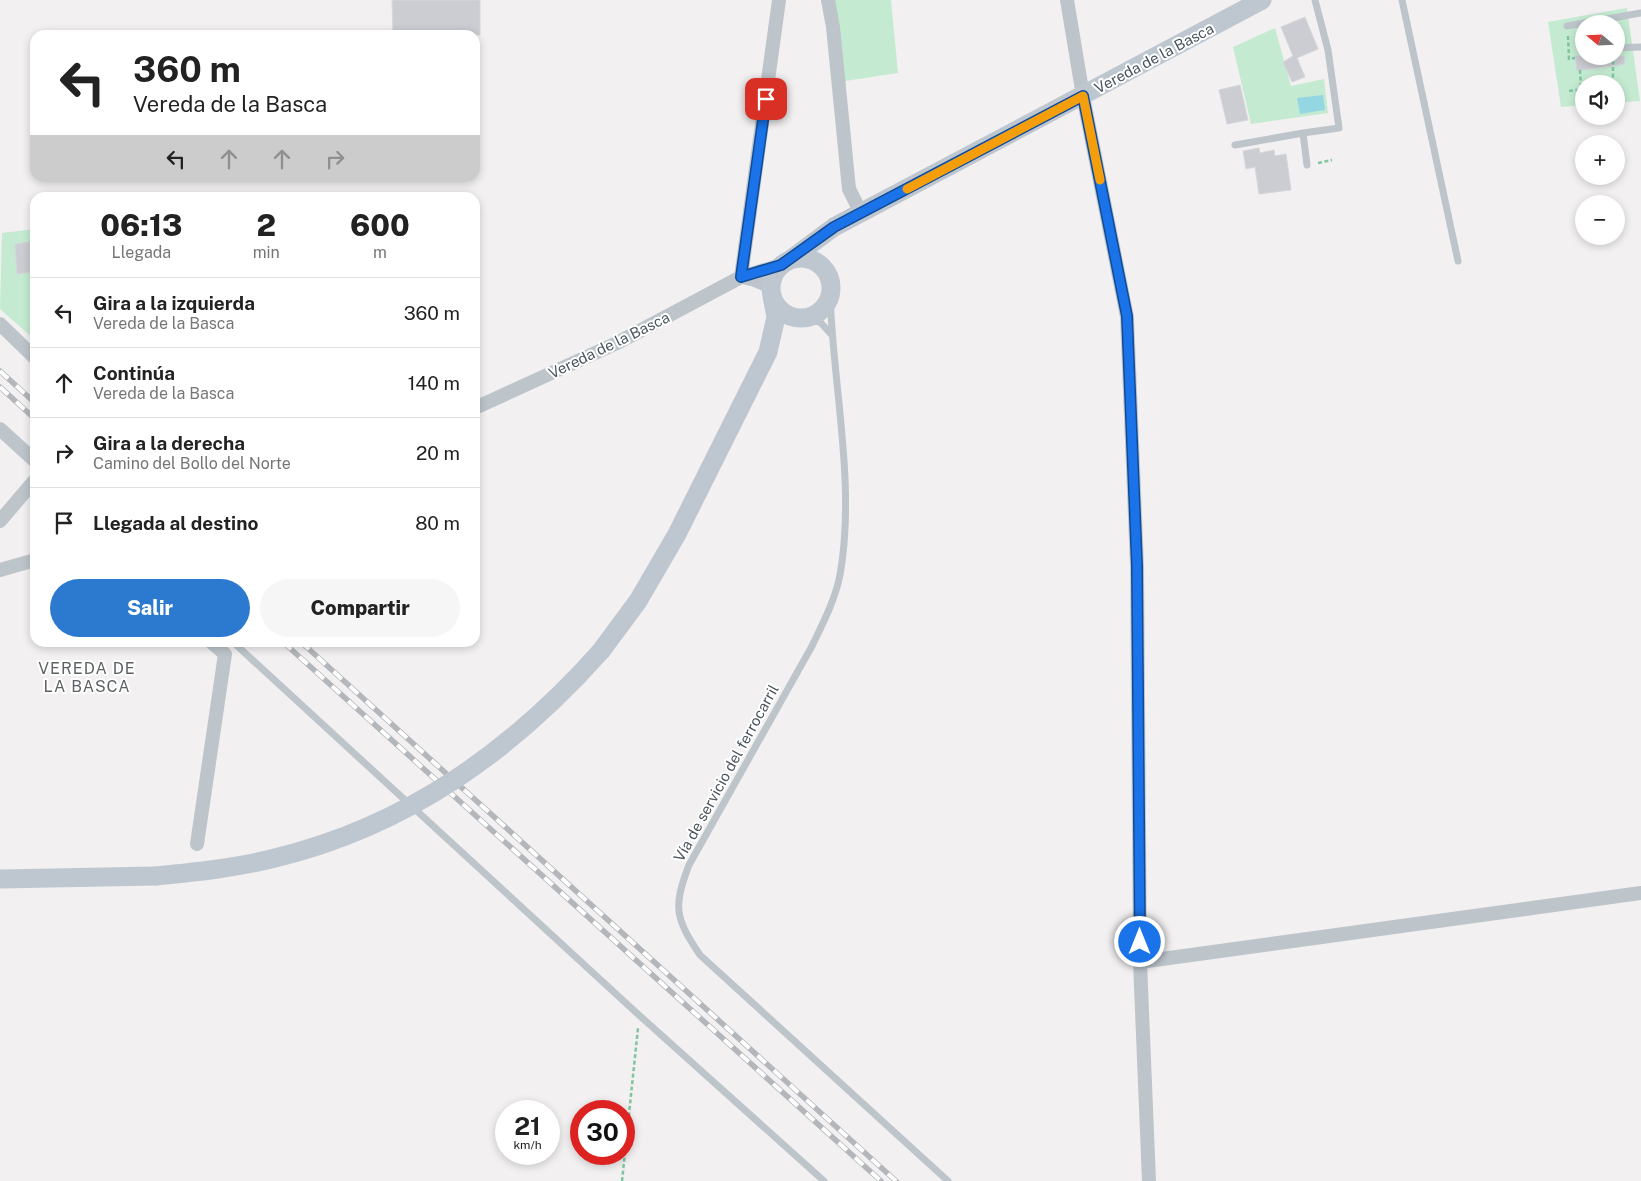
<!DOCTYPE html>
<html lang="es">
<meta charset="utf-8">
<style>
:root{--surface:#fff;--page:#f6f6f6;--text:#222;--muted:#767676;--line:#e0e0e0;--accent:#2c79d0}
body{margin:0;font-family:"Public Sans",sans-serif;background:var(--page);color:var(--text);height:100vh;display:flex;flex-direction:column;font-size:19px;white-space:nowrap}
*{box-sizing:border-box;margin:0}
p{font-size:16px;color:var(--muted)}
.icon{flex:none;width:28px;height:28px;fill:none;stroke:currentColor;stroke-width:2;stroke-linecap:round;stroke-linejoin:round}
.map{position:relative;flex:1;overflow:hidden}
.drawer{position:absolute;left:30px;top:192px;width:450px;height:455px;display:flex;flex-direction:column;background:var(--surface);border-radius:15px;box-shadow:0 2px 8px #0003}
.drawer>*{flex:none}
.hud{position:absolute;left:30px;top:30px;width:450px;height:152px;border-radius:15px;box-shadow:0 2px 8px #0003;background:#fff;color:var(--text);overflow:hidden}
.needle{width:32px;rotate:289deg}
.buttons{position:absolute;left:1575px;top:15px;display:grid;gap:10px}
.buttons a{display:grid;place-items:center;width:50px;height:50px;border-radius:50%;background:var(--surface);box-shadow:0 2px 8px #0003;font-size:25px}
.speed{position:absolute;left:495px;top:1100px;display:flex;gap:10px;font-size:25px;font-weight:700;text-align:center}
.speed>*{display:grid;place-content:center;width:65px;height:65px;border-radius:50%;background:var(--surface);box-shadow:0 2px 8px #0003;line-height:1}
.speed small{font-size:12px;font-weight:400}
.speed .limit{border:8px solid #d22;background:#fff;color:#111}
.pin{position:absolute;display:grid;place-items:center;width:42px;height:42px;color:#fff;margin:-21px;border-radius:10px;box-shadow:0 2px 8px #0006}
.me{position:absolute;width:55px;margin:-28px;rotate:0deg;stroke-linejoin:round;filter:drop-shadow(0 0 4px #0008)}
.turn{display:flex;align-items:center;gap:18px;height:105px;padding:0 20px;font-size:22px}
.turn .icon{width:65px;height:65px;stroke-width:2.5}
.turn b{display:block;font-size:35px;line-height:42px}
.lanes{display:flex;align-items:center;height:48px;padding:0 20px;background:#0003;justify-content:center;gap:25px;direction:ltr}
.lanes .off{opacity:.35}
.eta{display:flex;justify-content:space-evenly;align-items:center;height:85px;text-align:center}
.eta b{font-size:30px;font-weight:800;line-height:35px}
.action{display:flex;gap:10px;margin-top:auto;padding:10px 20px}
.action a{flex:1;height:58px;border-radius:30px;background:var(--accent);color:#fff;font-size:20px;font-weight:800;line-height:58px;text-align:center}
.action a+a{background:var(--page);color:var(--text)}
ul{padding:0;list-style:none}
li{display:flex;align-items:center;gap:15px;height:70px;padding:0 20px;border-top:1px solid var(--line)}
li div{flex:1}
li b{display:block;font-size:19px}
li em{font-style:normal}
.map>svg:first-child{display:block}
.green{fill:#c4ebd1;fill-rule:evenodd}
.water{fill:#95d6e3}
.building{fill:#cbcdd2;stroke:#d5d7db}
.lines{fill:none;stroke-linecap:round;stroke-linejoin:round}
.path{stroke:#7fc5a0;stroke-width:2.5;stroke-dasharray:4 2.5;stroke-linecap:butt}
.lane{stroke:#bdc5cb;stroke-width:7}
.street{stroke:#bdc5cb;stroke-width:14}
.secondary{stroke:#bec7d0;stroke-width:19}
.rail-casing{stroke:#b3b6ba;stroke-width:5.5}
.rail{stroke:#fff;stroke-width:4;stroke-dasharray:11;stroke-linecap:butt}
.secondary-bridge{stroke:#bec7d0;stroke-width:19}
.route-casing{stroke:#114b97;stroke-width:12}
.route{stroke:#1a73e8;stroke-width:9}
.slow{stroke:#f59e0b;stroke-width:9}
.labels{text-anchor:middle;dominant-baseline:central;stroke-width:4;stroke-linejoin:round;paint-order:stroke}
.street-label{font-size:15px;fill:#4a545c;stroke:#fff}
.neighbourhood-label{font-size:16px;letter-spacing:1px;fill:#5d6164;stroke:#fff}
</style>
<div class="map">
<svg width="1641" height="1181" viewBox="0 0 1641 1181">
<rect width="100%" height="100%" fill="#f2f0f0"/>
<path class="green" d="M 834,0 L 891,0 L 898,73 L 845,81 Z
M 1627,8 L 1640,101 L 1616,103 L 1616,84 L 1584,84 L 1584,105 L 1561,107 L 1548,22 ZM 1584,24 L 1616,24 L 1616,56 L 1584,56 Z
M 1275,28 L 1291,86 L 1324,79 L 1328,113 L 1251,124 L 1233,47 Z
M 35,229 L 35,340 L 0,309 L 2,233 Z"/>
<path class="water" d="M 1323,95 L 1325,110 L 1300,114 L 1297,98 Z"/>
<path class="building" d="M 392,0 L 480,0 L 480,35 L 393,35 Z
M 1305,17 L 1318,49 L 1297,58 L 1305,77 L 1292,82 L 1283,62 L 1293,56 L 1281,27 Z
M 1575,56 L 1624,56 L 1625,64 L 1577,71 Z
M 1240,85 L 1248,120 L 1227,124 L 1219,90 Z
M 1259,148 L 1260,153 L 1274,150 L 1275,156 L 1286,154 L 1291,190 L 1259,194 L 1255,167 L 1246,169 L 1243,151 Z
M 35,241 L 35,272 L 17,274 L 15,244 Z"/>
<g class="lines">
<path class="path" d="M 1568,36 L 1569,59 L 1575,58
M 1580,70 L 1581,89
M 1613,84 L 1613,58
M 1569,91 L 1584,89
M 1318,163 L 1332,160
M 622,1181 L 638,1028"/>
<path class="lane" d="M 1402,0 L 1458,261
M 1567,26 L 1641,13
M 1616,48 L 1641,47
M 1235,145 L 1303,133
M 1307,165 L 1303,133 L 1339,128 L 1328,50 L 1315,0
M 830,295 C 833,386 856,485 840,575 C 835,600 823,623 812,646 L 689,865 C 673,907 675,918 700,955 L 948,1181
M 808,317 L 821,323 L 831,334
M 233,642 L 640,1016 L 824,1181"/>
<path class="street" d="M 828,0 L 833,27 L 849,189 L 861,213
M 1067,0 L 1083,96 L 1127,317 L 1137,566 L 1140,962
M 741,277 L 779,0
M 742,277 L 755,280 L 771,287
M 0,324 L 35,358
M 475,408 L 617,343 L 741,277 L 781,265
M 0,429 L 35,461
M 0,521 L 35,480
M 0,570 L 35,560
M 197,844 L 225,654 L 211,642
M 1149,1181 L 1140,962 L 1641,893"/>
<path class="secondary" d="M771 288a30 30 0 1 1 60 0a30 30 0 1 1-60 0Z
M 791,259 L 834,227 L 1262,0
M 601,651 L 638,601 L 677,534 L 768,352 L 776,317 L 772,296
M 0,879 L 156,876"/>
<defs>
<path id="rail" d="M 0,371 L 35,403
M 0,387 L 35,419
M 283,642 L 881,1181
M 301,642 L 896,1181"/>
</defs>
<use href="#rail" class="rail-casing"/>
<use href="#rail" class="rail"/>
<path class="secondary-bridge" d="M 156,876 C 196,872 236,868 275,858 C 407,826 512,751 601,651"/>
</g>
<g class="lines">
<defs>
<path id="route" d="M 766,99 L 741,277 L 781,265 L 834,227 L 1083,96 L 1127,316 L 1137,566 L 1140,942"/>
</defs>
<use href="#route" class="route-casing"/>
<use href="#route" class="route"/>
<path class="slow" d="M 907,189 L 1083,96 L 1100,180"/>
</g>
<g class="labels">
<g class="street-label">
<text transform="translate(1154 58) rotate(-28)">Vereda de la Basca</text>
<text transform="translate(609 345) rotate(-26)">Vereda de la Basca</text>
<text transform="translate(726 773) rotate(-61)">Vía de servicio del ferrocarril</text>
</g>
<g class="neighbourhood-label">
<text x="87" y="668">VEREDA DE<tspan x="87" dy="18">LA BASCA</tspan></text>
</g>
</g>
</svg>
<div class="buttons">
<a><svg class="needle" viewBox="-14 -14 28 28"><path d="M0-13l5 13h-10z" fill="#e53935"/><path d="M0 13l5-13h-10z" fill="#767676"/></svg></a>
<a><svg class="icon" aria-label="sound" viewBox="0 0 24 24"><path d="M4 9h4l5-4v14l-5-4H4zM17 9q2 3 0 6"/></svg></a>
<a>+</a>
<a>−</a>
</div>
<div class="speed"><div>21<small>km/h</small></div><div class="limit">30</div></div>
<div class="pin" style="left:766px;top:99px;background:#d93025"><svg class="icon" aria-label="arrive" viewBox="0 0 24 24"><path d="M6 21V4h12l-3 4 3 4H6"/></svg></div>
<svg class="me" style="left:1140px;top:942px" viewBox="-20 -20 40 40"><circle r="17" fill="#1a73e8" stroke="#fff" stroke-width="3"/><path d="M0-11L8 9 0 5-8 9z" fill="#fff"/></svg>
<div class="hud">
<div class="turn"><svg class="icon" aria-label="left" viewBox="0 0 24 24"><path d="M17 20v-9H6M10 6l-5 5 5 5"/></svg><div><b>360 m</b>Vereda de la Basca</div></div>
<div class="lanes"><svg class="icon" aria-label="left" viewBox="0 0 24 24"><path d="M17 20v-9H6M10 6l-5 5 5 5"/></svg><svg class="icon off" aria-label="ahead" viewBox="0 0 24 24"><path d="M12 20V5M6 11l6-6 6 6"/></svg><svg class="icon off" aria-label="ahead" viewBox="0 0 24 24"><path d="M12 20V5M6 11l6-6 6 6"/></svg><svg class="icon off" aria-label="right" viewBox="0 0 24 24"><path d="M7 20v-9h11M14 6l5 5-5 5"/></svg></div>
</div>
<section class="drawer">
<div class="eta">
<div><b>06:13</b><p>Llegada</p></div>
<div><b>2</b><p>min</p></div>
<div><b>600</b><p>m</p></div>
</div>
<ul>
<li><svg class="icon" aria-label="left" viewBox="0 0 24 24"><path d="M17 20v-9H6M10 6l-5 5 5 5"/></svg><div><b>Gira a la izquierda</b><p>Vereda de la Basca</p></div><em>360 m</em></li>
<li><svg class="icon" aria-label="ahead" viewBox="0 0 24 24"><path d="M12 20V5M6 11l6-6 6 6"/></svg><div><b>Continúa</b><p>Vereda de la Basca</p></div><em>140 m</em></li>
<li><svg class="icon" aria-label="right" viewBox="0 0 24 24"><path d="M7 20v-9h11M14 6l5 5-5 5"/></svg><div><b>Gira a la derecha</b><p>Camino del Bollo del Norte</p></div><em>20 m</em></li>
<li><svg class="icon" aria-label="arrive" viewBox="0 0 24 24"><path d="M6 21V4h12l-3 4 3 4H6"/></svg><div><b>Llegada al destino</b></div><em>80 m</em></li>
</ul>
<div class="action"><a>Salir</a><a>Compartir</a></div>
</section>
</div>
